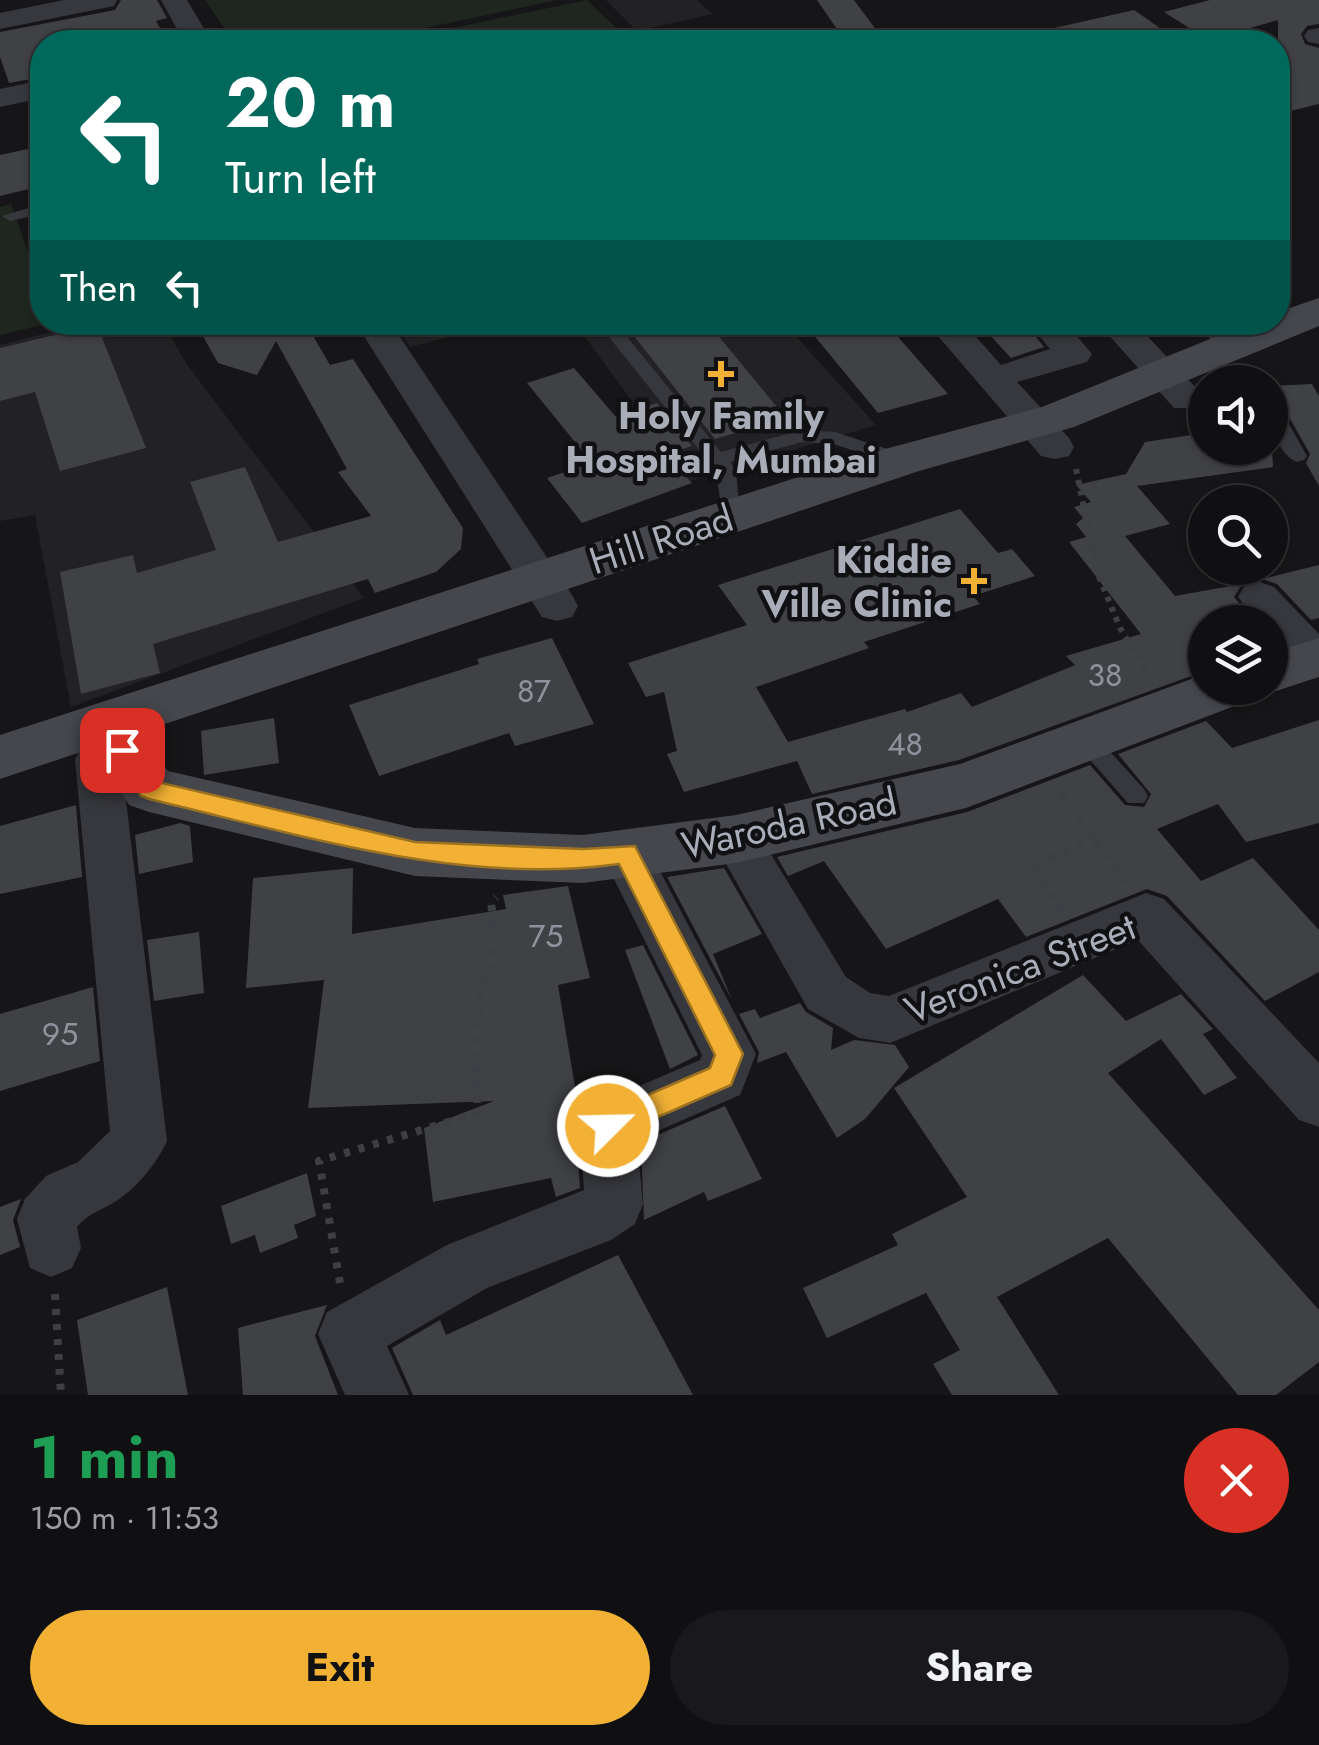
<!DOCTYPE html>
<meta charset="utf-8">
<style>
:root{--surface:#101012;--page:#19191b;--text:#f1f3f6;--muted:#9c9d9f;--line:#303032;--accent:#f2b134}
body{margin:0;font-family:Jost,sans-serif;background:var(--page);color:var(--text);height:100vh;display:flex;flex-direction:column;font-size:38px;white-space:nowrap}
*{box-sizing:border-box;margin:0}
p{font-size:32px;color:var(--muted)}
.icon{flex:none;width:55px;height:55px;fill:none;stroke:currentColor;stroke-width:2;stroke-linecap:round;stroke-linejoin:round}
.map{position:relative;height:1395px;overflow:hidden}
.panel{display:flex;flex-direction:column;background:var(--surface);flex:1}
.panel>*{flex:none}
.hud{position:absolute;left:30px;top:30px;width:1260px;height:305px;border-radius:40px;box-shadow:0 2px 8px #0004,0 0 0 2px var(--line);background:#00695c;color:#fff;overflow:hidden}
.controls{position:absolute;left:1188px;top:365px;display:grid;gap:20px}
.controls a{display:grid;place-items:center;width:100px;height:100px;border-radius:50%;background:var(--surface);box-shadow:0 2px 8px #0004,0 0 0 2px var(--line);font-size:50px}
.pin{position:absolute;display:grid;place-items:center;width:85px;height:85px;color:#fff;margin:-42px;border-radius:20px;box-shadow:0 5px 15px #0006}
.me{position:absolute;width:110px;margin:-55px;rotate:67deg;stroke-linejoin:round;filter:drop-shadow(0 0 8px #0008)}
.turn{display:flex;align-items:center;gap:35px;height:210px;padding:0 30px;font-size:45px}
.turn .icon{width:130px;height:130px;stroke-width:2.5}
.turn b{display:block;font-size:70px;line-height:85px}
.then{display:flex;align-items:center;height:95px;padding:0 30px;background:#0003;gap:20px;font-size:38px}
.round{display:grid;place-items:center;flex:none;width:105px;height:105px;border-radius:52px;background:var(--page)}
.summary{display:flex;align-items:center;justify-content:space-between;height:170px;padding:0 30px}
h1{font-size:60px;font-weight:700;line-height:75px;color:#1e9e55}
.action{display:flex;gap:20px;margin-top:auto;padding:20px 30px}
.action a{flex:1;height:115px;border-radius:60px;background:var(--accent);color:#111;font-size:40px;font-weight:700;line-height:115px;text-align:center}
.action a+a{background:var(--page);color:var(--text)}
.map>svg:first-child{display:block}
.built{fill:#222225}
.green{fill:#1e261f}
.building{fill:#404145}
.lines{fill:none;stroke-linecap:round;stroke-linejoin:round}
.path-far1{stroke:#3d3f44;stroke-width:6;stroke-dasharray:5 6;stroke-linecap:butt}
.path{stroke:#3d3f44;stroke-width:8;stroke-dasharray:6 9;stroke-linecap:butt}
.lane{fill:#37383d;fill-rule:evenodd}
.street{fill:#37383d;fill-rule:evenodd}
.secondary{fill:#45474d;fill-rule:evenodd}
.route{fill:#f2b134;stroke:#9d7322;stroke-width:2.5}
.poi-dot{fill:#f2b134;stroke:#111113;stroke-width:4}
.labels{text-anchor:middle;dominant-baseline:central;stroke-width:9;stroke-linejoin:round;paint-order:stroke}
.number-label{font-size:32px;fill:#8e929b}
.poi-label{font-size:38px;font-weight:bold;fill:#a8adb8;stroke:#111113}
.street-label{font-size:38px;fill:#a8adb8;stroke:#111113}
</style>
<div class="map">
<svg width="1319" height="1395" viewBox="0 0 1319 1395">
<rect width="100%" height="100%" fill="#161618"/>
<path class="built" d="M 606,0 L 697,0 L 713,14 L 637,31 Z
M 87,323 L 162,323 L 188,366 L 364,598 L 71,707 L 35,515 L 0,521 L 0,345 Z
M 395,323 L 505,323 L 410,347 Z
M 575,323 L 784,323 L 876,425 L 690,481 Z"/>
<path class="green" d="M 205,0 L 557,0 L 359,42 L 234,42 Z
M 587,0 L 631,42 L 385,42 Z
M 11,204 L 42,292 L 42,322 L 50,323 L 0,335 L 0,207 Z"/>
<path class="building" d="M 121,0 L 157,0 L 167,18 L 156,21 L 168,42 L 42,42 L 42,77 L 9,83 L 0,57 L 0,32 L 115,10 Z
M 817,0 L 854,0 L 877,31 L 841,35 Z
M 1210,0 L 1319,0 L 1319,24 L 1307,26 L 1301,34 L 1305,44 L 1319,48 L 1319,104 L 1278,114 L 1278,20 L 1208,40 L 1164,12 Z
M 1134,10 L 1180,42 L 1051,42 L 1050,29 Z
M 42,146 L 42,186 L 0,196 L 0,155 Z
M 195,322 L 305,322 L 330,365 L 353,359 L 463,528 L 461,549 L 436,572 L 375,593 L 368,579 L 153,644 L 160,673 L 81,694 L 60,572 L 133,555 L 137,573 L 216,550 L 190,482 L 245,467 L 278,542 L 371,516 L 338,472 L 347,469 L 276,341 L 257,375 L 218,363 Z
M 623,322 L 707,322 L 786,418 L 715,439 Z
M 803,322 L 885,322 L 948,394 L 878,413 Z
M 978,322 L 1024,322 L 1044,347 L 1011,358 Z
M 97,325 L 146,448 L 60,471 L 35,392 L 0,401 L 0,348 Z
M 574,368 L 616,417 L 657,403 L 692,446 L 667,454 L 692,483 L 582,523 L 547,478 L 592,463 L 527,383 Z
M 1312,384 L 1319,396 L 1319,486 L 1306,463 L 1310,454 L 1280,401 L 1270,398 L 1270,386 Z
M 1205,433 L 1205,448 L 1272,448 L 1273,467 L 1137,486 L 1170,524 L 1125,536 L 1175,596 L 1242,584 L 1234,597 L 1254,622 L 1205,622 L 1205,671 L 959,760 L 812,794 L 797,761 L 684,792 L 667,754 L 677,751 L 664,692 L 646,697 L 628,663 L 747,625 L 718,585 L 960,509 L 998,553 L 1012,549 L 1035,576 L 973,596 L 980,604 L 864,642 L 869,648 L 756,687 L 788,742 L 905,709 L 907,712 L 961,693 L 972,707 L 1075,665 L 1066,656 L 1141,634 L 1069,542 L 1086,537 L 1076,524 L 1083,518 L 1074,507 L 1091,502 L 1076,485 L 1126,474 L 1145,442 Z
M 1319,565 L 1319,618 L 1311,620 L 1277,584 L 1262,579 Z
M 552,638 L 594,724 L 515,746 L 509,733 L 379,776 L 349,705 L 479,664 L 477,659 Z
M 274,718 L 279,763 L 204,775 L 201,731 Z
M 1319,720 L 1319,823 L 1246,842 L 1218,804 L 1157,829 L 1201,881 L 1253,858 L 1319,930 L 1319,972 L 1265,1001 L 1167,896 L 1147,889 L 1026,937 L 998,899 L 886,949 L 824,861 L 788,876 L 777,857 L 967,812 L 1090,765 L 1125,805 L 1144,807 L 1151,794 L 1118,754 L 1206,721 L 1232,748 Z
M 76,805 L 82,877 L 0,894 L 0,826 Z
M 180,823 L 190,826 L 193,862 L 139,874 L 135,835 Z
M 353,868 L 352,934 L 506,909 L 503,895 L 568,886 L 590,978 L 558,985 L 580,1117 L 576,1126 L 580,1188 L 556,1197 L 551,1178 L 433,1202 L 424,1128 L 494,1101 L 308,1108 L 324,980 L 246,988 L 253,878 Z
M 724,868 L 762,934 L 713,954 L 732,1000 L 667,877 Z
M 199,932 L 204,993 L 154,1001 L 147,940 Z
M 643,945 L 698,1055 L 670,1069 L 625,950 Z
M 1083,975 L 1126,1021 L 1181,994 L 1213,1029 L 1203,1034 L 1237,1078 L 1204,1095 L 1161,1039 L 1108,1073 L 1319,1310 L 1319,1362 L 1276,1395 L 1238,1395 L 1108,1238 L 997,1297 L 1059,1395 L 952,1395 L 933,1364 L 960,1350 L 926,1293 L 827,1338 L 803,1288 L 898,1245 L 892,1234 L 967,1197 L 894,1088 Z
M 93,987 L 100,1061 L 0,1091 L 0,1014 Z
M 800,1003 L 806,1012 L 833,1028 L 831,1050 L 854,1040 L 895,1045 L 909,1067 L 865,1119 L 837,1138 L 786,1052 L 757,1063 L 759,1052 L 739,1014 L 755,1009 L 760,1018 Z
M 725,1106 L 762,1179 L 708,1201 L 704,1192 L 644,1220 L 641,1142 Z
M 307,1173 L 316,1216 L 294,1225 L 298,1238 L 260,1253 L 255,1235 L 231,1244 L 221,1206 Z
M 21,1199 L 13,1220 L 20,1247 L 0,1255 L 0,1207 Z
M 618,1255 L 693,1395 L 413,1395 L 392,1348 L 440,1320 L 446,1335 Z
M 167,1287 L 188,1395 L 88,1395 L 77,1320 Z
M 327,1305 L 315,1336 L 338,1395 L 243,1395 L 238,1328 Z"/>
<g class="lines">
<path class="path-far1" d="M 1076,469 L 1097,572 L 1120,628 L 1150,676
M 1061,792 L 1063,795"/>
<path class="path" d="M 1062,793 L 1125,884
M 1062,910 L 1030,866 L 1095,840
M 340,1283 L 319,1161 L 478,1113 L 475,1047 L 481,994 L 496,946 L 491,902 L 496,897
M 55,1294 L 61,1395"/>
<path class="lane" d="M 42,204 L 42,214 L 10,221 L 2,216 Z
M 597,322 L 615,322 L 721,452 L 802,430 L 835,432 L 909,456 L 912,460 L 902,466 L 833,444 L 802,442 L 730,462 L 736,470 L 740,516 L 730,523 L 723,521 L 716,471 Z
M 1252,367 L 1258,369 L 1266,382 L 1248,382 L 1243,373 Z
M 1270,401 L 1277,403 L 1307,456 L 1304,460 L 1297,462 C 1276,453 1270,422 1270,401 Z
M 1085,730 L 1093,733 L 1144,789 L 1148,796 L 1144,803 L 1128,803 L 1077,745 L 1073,739 L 1077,733 Z"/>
<path class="street" d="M 64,0 L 117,0 L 114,6 L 0,29 L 0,13 Z
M 161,0 L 187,0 L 212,42 L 184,42 Z
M 1319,28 L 1319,44 L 1308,42 L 1304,36 L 1308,30 Z
M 42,80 L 42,98 L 0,107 L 0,89 Z
M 355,322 L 390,322 L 572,595 L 578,606 L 572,617 L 557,621 L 542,617 Z
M 926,322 L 963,322 L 1001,365 L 1050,349 L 1028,322 L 1065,322 L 1092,354 L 1087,362 L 1017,382 L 1069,438 L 1074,447 L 1069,456 L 1055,459 L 1041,456 Z
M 1097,322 L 1134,322 L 1200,392 L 1205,401 L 1200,408 L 1174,408 Z
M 1198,322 L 1234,322 L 1254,347 L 1249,355 C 1222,361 1212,342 1198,322 Z
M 1259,582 L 1274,587 L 1319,634 L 1319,673 L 1300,669 L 1270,636 L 1270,622 L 1258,622 L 1238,597 L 1244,587 Z
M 98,741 L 114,746 L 121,759 L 167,1141 C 157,1163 137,1188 116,1201 C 101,1211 88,1213 77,1227 L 81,1248 L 72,1268 L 51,1277 L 30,1268 L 17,1219 L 25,1199 L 46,1176 L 78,1162 L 110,1131 L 75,759 L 82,746 Z
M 736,819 L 753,825 L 846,977 L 870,993 L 889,996 L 1146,893 L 1164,899 L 1319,1063 L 1319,1127 L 1299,1120 L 1138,940 L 890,1043 L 859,1038 L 808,1009 L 712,839 L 719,825 Z
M 626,833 L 643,839 L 756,1054 L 740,1095 L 637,1140 L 643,1204 L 635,1224 L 611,1240 L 487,1288 L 387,1346 L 409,1395 L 345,1395 L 318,1334 L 327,1312 L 447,1245 L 584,1190 L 580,1126 L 588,1108 L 700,1060 L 702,1055 L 601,853 L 609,839 Z"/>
<path class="secondary" d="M 1319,298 L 1319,326 L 1074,427 L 919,471 L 138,733 L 168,771 L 415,828 L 583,835 L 736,815 L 960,764 L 1205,674 L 1205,688 L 1270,688 L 1270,653 L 1319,638 L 1319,677 L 1270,693 L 1253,688 L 1245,702 L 966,808 L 736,863 L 583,883 L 415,876 L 149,812 L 129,805 L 96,747 L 0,779 L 0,735 L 885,449 L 1042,407 L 1252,322 L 1278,322 L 1278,312 Z"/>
</g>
<path class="route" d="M 122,741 L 131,744 L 157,782 L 415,842 L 583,849 L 635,846 L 743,1054 L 731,1085 L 608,1139 L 597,1136 L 593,1126 L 597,1117 L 710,1068 L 715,1055 L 619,864 C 460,886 302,835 149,799 L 141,796 L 111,750 Z"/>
<g class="poi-dot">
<path d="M716 359h10v10h10v10h-10v10h-10v-10h-10v-10h10z"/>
<path d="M969 566h10v10h10v10h-10v10h-10v-10h-10v-10h10z"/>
</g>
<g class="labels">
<g class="number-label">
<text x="1105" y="675">38</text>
<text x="534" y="691">87</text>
<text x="905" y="744">48</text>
<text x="546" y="936">75</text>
<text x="60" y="1034">95</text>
</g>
<g class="poi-label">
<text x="721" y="415">Holy Family<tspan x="721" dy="44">Hospital, Mumbai</tspan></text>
<text x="952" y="559" text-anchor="end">Kiddie<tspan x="952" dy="44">Ville Clinic</tspan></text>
</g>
<g class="street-label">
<text transform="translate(661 539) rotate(-18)">Hill Road</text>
<text transform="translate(789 823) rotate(-12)">Waroda Road</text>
<text transform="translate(1020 968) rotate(-21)">Veronica Street</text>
</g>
</g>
</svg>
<div class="controls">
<a><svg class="icon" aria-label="sound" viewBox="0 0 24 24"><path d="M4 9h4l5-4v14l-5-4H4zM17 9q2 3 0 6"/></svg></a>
<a><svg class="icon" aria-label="search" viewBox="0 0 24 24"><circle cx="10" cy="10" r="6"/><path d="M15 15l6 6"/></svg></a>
<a><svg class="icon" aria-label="layers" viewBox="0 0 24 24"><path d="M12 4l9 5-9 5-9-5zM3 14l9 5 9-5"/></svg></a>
</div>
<div class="pin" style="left:122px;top:750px;background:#d93025"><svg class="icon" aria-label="arrive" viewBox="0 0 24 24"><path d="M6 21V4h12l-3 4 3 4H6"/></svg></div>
<svg class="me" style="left:608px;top:1126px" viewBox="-20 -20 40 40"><circle r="17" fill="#f2b134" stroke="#fff" stroke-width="3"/><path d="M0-11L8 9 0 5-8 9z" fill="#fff"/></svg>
<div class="hud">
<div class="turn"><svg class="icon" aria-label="left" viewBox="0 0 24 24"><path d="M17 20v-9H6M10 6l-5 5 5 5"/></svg><div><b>20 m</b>Turn left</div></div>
<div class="then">Then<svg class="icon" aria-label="left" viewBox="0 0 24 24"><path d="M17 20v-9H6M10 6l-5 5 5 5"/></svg></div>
</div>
</div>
<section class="panel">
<div class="summary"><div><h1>1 min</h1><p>150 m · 11:53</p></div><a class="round" style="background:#d93025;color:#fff"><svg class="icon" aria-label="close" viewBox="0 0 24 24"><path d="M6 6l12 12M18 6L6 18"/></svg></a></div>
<div class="action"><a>Exit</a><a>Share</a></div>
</section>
